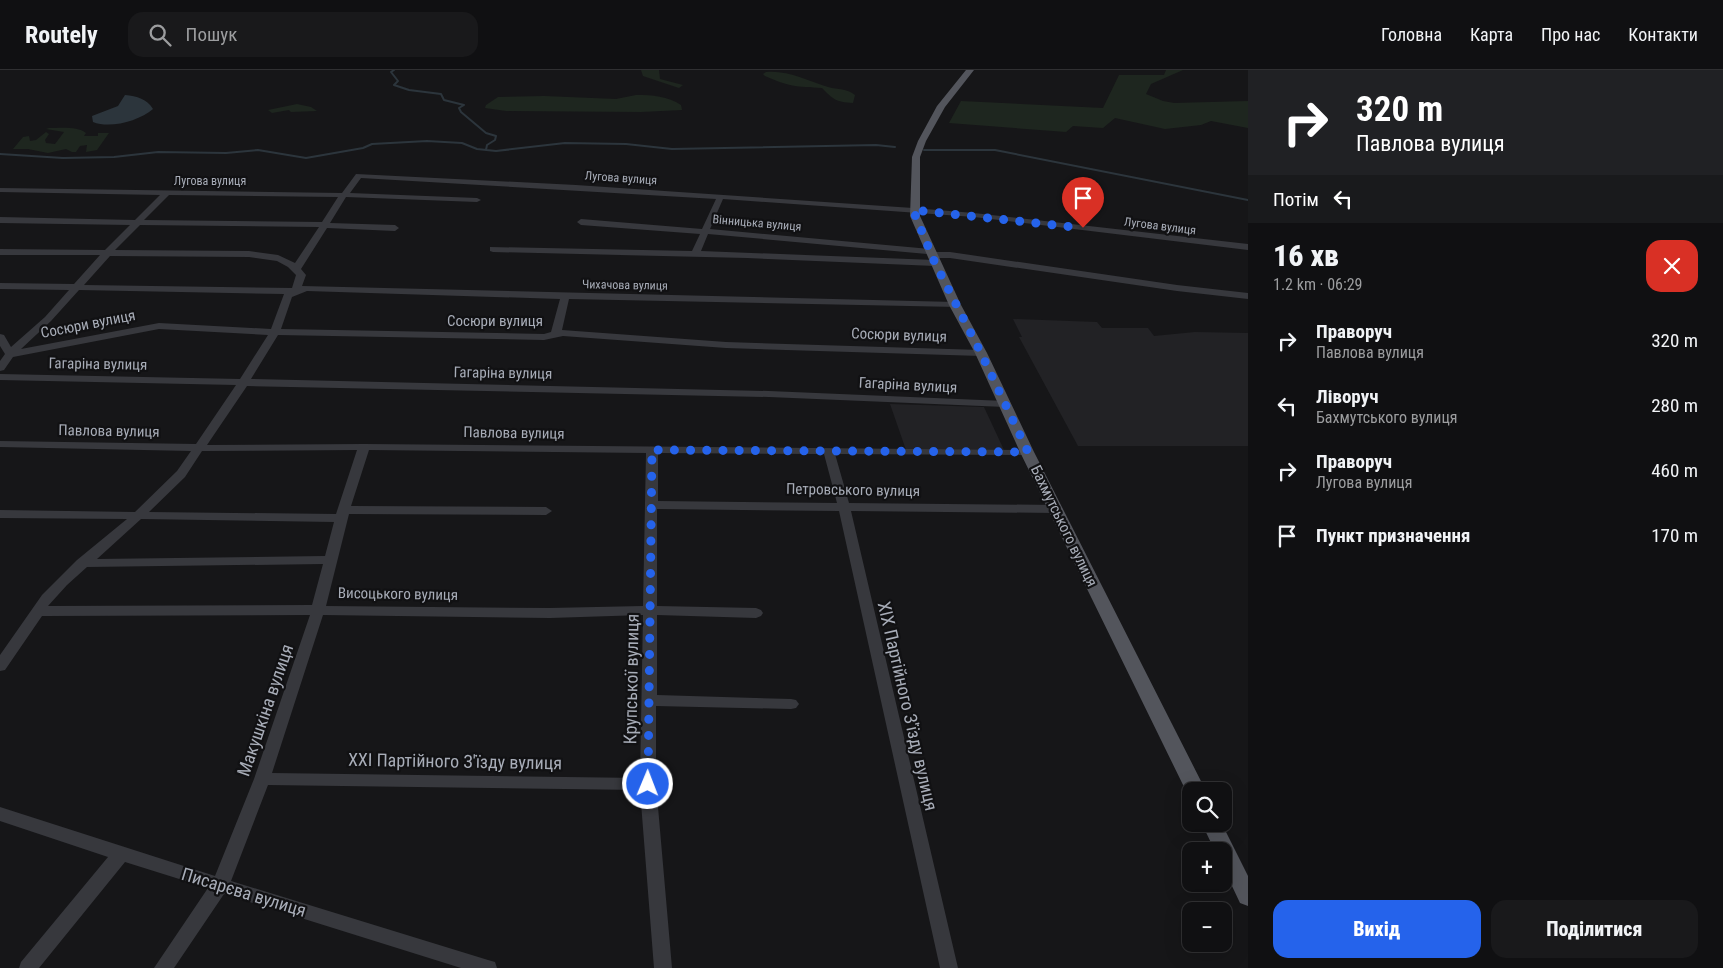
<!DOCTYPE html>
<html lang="uk">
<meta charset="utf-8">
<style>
:root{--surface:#101012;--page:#19191b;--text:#f1f3f6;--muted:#9c9d9f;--line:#303032;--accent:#2563eb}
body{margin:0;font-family:"Roboto Condensed",sans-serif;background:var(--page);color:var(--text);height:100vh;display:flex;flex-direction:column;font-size:19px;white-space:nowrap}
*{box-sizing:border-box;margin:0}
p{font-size:16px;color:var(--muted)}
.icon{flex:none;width:28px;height:28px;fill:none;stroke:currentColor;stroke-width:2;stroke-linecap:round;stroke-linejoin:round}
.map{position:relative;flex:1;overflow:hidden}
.drawer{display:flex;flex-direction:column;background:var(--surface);width:475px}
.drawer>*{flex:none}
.banner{background:#202124;color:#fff;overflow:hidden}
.tools{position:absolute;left:1182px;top:712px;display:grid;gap:10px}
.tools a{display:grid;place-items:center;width:50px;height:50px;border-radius:10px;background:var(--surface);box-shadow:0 5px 20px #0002,0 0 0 1px var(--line);font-size:25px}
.pin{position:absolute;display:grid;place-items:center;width:42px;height:42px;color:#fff;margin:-51px -21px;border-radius:50% 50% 50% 0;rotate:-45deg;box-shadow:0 0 5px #0007}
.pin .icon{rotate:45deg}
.me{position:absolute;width:55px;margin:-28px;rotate:1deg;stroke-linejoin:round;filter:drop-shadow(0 0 4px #0008)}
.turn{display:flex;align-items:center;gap:18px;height:105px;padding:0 25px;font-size:22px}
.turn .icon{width:65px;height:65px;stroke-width:2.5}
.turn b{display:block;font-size:35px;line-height:42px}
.then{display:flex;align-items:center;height:48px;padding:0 25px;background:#0003;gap:10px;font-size:19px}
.round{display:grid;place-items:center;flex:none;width:52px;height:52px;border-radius:15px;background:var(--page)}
.headline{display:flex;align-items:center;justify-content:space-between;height:85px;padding:0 25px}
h1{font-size:30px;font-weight:800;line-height:38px}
.action{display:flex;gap:10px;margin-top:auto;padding:10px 25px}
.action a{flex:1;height:58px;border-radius:15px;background:var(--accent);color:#fff;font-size:20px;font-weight:800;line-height:58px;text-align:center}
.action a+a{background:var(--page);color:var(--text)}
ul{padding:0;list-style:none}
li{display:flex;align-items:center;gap:15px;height:65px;padding:0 25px}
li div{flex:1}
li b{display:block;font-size:19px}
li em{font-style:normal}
header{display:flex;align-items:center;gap:30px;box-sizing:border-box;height:70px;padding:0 25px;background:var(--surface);border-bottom:1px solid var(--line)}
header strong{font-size:24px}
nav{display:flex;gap:28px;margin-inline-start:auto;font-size:18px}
.search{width:350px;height:45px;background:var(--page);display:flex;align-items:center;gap:12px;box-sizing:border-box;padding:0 18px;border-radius:15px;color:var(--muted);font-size:19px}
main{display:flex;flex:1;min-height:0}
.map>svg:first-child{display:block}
.built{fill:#222225}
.green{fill:#1e261f}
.water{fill:#2c353c}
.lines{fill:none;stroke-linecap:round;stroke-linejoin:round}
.stream{stroke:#2c353c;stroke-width:2}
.minor{fill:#37383d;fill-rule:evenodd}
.major{fill:#53555c;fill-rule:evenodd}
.route{stroke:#2563eb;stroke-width:9;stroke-dasharray:0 16.2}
.labels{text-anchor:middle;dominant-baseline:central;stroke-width:4.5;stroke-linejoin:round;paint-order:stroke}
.far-street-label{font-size:12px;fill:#a8adb8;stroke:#111113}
.street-label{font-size:15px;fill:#a8adb8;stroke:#111113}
.near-street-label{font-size:18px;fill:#a8adb8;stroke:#111113}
</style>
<header>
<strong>Routely</strong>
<div class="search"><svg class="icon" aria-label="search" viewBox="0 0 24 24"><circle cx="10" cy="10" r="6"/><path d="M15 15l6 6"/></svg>Пошук</div>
<nav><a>Головна</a><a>Карта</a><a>Про нас</a><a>Контакти</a></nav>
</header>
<main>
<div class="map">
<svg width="1248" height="898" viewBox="0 0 1248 898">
<rect width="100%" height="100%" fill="#161618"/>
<path class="built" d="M 1013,249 L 1097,252 L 1102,258 L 1148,258 L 1154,266 L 1195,262 L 1248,263 L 1248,376 L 1078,376 L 1019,267 L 1022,267 Z
M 890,334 L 984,337 L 1004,380 L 906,380 Z"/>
<path class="green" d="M 641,0 L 659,0 L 660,9 L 683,15 L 679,18 L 643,6 Z
M 1166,0 L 1183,0 L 1151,14 L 1146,24 L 1163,31 L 1174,33 L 1248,31 L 1248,58 L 1211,51 L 1201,55 L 1165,59 L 1115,48 L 1103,58 L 1073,56 L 1066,62 L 949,53 L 961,31 L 1103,38 L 1119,5 L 1164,5 Z
M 766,2 C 788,0 808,11 828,17 C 839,20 846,18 855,25 L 853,33 C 835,32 833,29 822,18 C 797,17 787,16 765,6 L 763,4 Z
M 636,25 C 652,25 668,26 681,35 L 682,40 L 641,42 L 506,41 L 485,38 L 486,35 L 498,27 L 544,26 L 616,29 Z
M 297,34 L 311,37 L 317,41 L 291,42 L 289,40 L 272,43 L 268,40 Z
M 49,58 C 60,58 78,56 86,63 L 84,66 L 98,66 L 98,63 L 109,63 L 97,80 L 86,82 L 87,75 L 80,76 L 76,82 L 72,82 L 66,79 L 48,83 L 28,79 L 13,79 L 23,67 L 29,66 L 30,71 L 36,70 L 46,62 L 49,64 L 45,70 L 46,73 L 55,74 L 64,62 L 46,59 Z"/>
<path class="water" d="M 125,25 C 137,26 147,29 153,39 C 139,51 110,59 93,52 L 92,46 L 118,36 Z"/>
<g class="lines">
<path class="stream" d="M 394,0 L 391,2 L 398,11 L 394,15 L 409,20 L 441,24 L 444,30 L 464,35 L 459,38 L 461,42 L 486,63 L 496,66 L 495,70 L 487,75 L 486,80
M 924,80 L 995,80 L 1248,130
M 0,84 L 63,88 L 114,87 L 158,82 L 226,83 L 258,80 L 306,88 L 363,78 L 372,74 L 427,71 L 462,73 L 477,79 L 496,81 L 565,73 L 626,74 L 672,79 L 876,75 L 895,77"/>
<path class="minor" d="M 356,104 L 576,115 L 913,138 L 974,143 L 1248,174 L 1248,180 L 974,147 L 723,129 L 710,159 L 930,179 L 934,182 L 950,182 L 1177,215 L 1248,223 L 1248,229 L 1177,221 L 950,188 L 931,188 L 927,184 L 708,164 L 701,181 L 935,190 L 939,193 L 935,196 L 747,188 L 493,182 L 490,181 L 490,177 L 692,181 L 700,164 L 581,155 L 577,152 L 581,149 L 702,159 L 716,129 L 361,108 L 350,123 L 477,128 L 481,130 L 477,132 L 346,127 L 330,153 L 395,155 L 399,158 L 395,161 L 327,158 L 301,199 L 306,205 L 302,216 L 955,232 L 958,233 L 958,237 L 569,229 L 562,260 L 726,272 L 981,280 L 986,283 L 981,286 L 726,278 L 563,266 L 544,270 L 278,265 L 251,309 L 769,321 L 1005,331 L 1010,334 L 1005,337 L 769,327 L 247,316 L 207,375 L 364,374 L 1031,380 L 1033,382 L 1027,385 L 835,384 L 849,433 L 1056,435 L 1062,439 L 1056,443 L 851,441 L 958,898 L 940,898 L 839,441 L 657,439 L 657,536 L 756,538 L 761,540 L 763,543 L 761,546 L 756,548 L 657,545 L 657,625 L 791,629 L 796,630 L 799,634 L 796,638 L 791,639 L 656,636 L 656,714 L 672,898 L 654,898 L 640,720 L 268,715 L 231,811 L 488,890 L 495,892 L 497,898 L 461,898 L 224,824 L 174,898 L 154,898 L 208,818 L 125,792 L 39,898 L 19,898 L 21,892 L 108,787 L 0,751 L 0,737 L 215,806 L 254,709 L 310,545 L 42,546 L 5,600 L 0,601 L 0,585 L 42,525 L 77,490 L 127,449 L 0,448 L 0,440 L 135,442 L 177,401 L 191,381 L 0,377 L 0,371 L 196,374 L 236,315 L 0,310 L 0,304 L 240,309 L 268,265 L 159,259 L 13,287 L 4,300 L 0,301 L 0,291 L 5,284 L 0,276 L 0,264 L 4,265 L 11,277 L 45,247 L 69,220 L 0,219 L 0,213 L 74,214 L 100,185 L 0,185 L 0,179 L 105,180 L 130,155 L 0,153 L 0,147 L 135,150 L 160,125 L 0,122 L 0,118 L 342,123 ZM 169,125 L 338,127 L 322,152 L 144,150 ZM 140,155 L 319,157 L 295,193 L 278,185 L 249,181 L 115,180 ZM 110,186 L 249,187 L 277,191 L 288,197 L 296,205 L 292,218 L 84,215 ZM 79,220 L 284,224 L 271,259 L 159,253 L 21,279 L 51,251 ZM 307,221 L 560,229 L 551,262 L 544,264 L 281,259 L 292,227 ZM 357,380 L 336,444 L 149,442 L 185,407 L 202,381 ZM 369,380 L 646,383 L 643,536 L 550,538 L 326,536 L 349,444 L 546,445 L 552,441 L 546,437 L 351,436 ZM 658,383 L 824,384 L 837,433 L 658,431 ZM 141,449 L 334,452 L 325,486 L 97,489 ZM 323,494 L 312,535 L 48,536 L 67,515 L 87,497 ZM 323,545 L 550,548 L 643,545 L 640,708 L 272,703 Z"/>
<path class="major" d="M 966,0 L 974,0 L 945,37 L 926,71 L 920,87 L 920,146 L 961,235 L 987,283 L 1034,382 L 1206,721 L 1191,721 L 1191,727 L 1186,721 L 1020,382 L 975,283 L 949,235 L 910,146 L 912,87 L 918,71 L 937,36 Z
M 1202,754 L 1222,754 L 1248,806 L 1248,836 L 1240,833 L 1224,799 L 1224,781 L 1215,781 Z"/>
</g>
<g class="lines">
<path class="route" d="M 648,714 L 652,380 L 1028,382 L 981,283 L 935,193 L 913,140 L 1083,158"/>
</g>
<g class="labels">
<g class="far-street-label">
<text transform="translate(621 108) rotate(4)">Лугова вулиця</text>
<text x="210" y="111">Лугова вулиця</text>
<text transform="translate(757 153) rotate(5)">Вінницька вулиця</text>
<text transform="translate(1160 156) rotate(7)">Лугова вулиця</text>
<text transform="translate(625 215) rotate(1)">Чихачова вулиця</text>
</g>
<g class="street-label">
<text x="495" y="251">Сосюри вулиця</text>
<text transform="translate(88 254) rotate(-11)">Сосюри вулиця</text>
<text transform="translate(899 265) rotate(2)">Сосюри вулиця</text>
<text transform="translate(98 294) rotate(1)">Гагаріна вулиця</text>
<text transform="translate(503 303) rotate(1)">Гагаріна вулиця</text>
<text transform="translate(908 315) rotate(3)">Гагаріна вулиця</text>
<text transform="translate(109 361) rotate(1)">Павлова вулиця</text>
<text transform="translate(514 363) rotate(1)">Павлова вулиця</text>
<text transform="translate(853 420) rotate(1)">Петровського вулиця</text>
<text transform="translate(1064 456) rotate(64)">Бахмутського вулиця</text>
<text transform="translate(398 524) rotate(1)">Висоцького вулиця</text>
</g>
<g class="near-street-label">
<text transform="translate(631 609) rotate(-89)">Крупської вулиця</text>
<text transform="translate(908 636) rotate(77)">XIX Партійного З'їзду вулиця</text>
<text transform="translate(265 640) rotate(-71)">Макушкіна вулиця</text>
<text transform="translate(455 691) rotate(1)">XXI Партійного З'їзду вулиця</text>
<text transform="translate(244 822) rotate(17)">Писарєва вулиця</text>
</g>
</g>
</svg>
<div class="tools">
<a><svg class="icon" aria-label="search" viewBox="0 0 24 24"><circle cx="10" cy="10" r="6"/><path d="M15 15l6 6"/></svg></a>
<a>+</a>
<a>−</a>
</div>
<div class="pin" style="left:1083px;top:158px;background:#d93025"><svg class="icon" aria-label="arrive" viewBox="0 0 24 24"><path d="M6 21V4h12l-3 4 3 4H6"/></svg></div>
<svg class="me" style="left:648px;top:714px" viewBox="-20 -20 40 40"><circle r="17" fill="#2563eb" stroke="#fff" stroke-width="3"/><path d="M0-11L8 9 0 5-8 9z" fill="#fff"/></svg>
</div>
<section class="drawer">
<div class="banner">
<div class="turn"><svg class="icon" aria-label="right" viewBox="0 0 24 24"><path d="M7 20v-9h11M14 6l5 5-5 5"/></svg><div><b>320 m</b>Павлова вулиця</div></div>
<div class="then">Потім<svg class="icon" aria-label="left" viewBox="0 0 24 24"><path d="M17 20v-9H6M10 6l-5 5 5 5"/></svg></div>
</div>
<div class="headline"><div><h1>16 хв</h1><p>1.2 km · 06:29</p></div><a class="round" style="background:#d93025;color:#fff"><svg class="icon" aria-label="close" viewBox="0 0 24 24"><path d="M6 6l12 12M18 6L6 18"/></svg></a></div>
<ul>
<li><svg class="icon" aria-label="right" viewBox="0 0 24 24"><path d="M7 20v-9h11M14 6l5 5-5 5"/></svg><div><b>Праворуч</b><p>Павлова вулиця</p></div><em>320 m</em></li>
<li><svg class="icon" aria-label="left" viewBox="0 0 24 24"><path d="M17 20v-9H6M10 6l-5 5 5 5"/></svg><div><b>Ліворуч</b><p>Бахмутського вулиця</p></div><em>280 m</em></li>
<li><svg class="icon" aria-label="right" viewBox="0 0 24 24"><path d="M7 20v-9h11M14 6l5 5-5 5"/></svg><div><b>Праворуч</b><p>Лугова вулиця</p></div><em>460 m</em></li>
<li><svg class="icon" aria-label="arrive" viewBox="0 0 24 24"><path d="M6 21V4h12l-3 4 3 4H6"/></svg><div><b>Пункт призначення</b></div><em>170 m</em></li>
</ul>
<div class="action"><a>Вихід</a><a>Поділитися</a></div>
</section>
</main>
